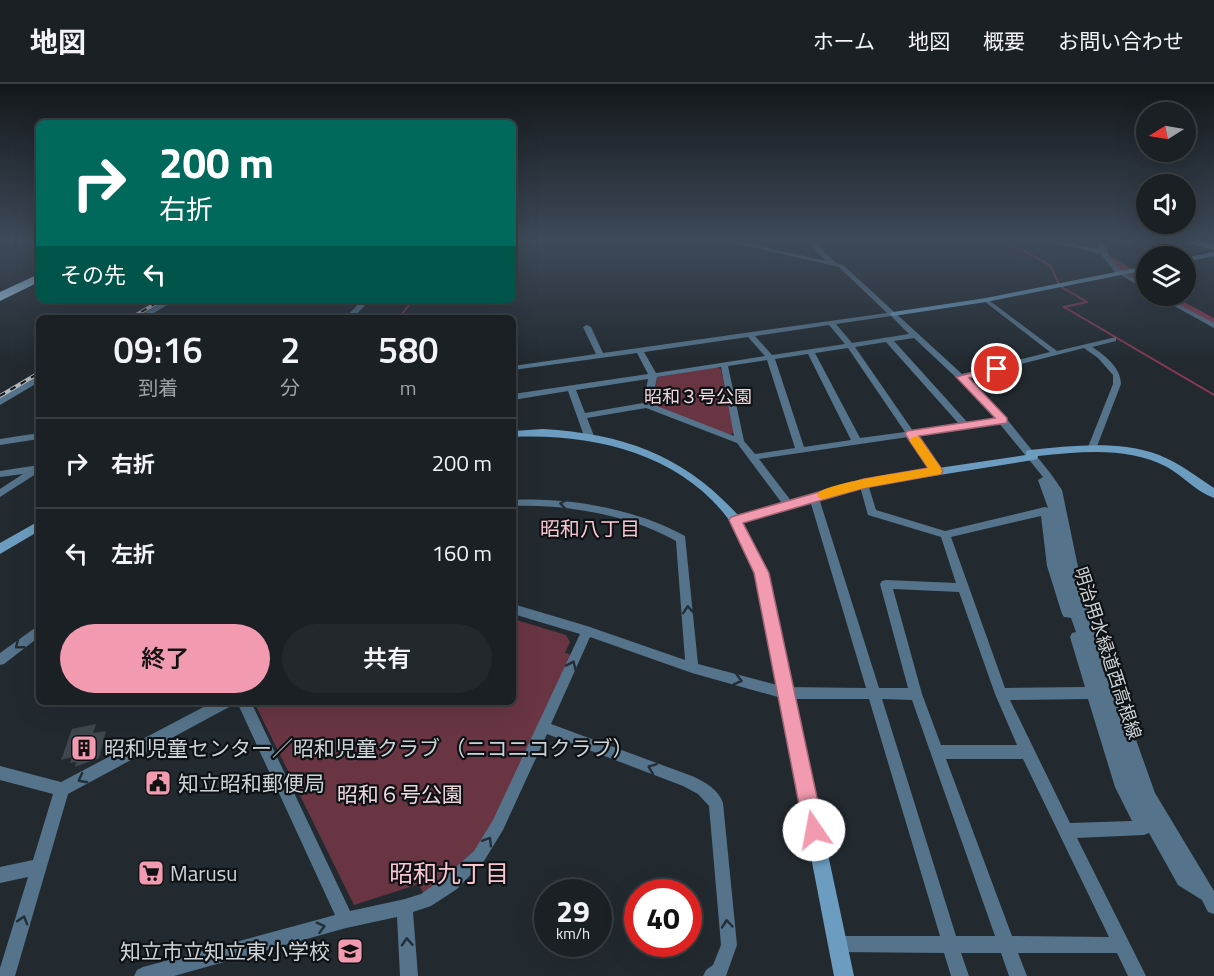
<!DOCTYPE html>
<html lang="ja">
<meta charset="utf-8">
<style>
:root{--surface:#1a2024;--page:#23282c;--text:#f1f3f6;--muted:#9fa3a6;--line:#383e41;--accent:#f29ab0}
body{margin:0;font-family:"Titillium Web","Noto Sans JP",sans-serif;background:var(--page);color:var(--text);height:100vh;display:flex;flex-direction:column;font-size:22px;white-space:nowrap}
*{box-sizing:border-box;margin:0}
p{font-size:20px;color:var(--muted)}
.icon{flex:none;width:33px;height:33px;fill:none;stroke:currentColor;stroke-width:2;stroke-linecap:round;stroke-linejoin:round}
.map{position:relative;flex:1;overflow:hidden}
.side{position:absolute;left:36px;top:231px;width:480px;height:390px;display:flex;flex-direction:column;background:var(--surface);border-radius:9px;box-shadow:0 6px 24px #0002,0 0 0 2px var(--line)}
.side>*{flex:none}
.top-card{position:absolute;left:36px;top:36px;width:480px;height:183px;border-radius:9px;box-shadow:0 6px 24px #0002,0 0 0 2px var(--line);background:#00695c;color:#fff;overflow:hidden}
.needle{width:39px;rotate:259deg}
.controls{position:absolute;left:1136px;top:18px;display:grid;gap:12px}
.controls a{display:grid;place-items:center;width:60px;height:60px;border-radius:50%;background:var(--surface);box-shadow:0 6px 24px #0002,0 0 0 2px var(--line);font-size:30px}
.speed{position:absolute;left:534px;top:795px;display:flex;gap:12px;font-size:30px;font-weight:700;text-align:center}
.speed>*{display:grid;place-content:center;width:78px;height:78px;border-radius:50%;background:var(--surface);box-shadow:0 6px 24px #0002,0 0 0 2px var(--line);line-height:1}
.speed small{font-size:15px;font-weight:400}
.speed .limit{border:9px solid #d22;background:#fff;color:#111}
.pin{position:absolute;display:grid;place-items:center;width:51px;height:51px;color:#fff;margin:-26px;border:3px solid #fff;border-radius:50%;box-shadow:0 2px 6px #0007}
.me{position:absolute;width:66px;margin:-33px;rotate:348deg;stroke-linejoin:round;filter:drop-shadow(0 0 4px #0008)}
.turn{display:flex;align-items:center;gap:21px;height:126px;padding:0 24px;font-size:27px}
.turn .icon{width:78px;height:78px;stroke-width:2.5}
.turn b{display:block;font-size:42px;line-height:51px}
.then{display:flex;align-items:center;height:57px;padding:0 24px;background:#0003;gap:12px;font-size:22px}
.eta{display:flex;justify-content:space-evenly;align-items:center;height:102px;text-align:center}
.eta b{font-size:36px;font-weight:600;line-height:42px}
.action{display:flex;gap:12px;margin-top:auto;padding:12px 24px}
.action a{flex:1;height:69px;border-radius:36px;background:var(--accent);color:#111;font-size:24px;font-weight:600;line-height:69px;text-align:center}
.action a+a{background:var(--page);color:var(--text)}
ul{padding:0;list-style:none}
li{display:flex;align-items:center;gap:18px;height:90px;padding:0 24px;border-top:2px solid var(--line)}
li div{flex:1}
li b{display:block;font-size:22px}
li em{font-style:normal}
header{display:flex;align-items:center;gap:36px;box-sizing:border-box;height:84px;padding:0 30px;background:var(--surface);border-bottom:2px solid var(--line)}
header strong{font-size:28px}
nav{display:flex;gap:33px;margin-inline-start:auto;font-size:21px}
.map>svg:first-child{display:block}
.green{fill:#693543}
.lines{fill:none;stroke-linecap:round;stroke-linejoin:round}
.stream{stroke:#873951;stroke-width:2}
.river{fill:#873951;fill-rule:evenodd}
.building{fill:#3e474e}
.street{fill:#55738a;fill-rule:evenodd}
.secondary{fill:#6c9dc1;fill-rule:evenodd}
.primary{fill:#7dbeec;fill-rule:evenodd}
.highway{fill:#abd8f9;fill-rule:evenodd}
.rail-casing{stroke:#b4b9be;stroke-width:4}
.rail{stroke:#0e1215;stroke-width:2;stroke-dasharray:6;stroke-linecap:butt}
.oneway{stroke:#232f38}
.route{fill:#f29ab0;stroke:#9d6472;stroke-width:1.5}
.slow{fill:#f59e0b}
.labels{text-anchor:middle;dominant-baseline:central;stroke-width:4.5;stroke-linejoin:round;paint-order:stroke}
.park-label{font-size:18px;fill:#efd7dc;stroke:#0e1215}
.street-label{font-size:18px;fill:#cdd2d6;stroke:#0e1215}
.neighbourhood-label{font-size:20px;fill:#f8c5d0;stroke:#0e1215}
.near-poi-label{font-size:21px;fill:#cdd2d6;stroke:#0e1215;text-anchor:start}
.near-park-label{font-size:21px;fill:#efd7dc;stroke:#0e1215}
.near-neighbourhood-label{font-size:24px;fill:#f8c5d0;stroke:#0e1215}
</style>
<header>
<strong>地図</strong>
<nav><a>ホーム</a><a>地図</a><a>概要</a><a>お問い合わせ</a></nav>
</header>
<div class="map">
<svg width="1214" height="892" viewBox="0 0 1214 892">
<rect width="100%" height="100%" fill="#222a30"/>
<path class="green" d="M 716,283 L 721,285 L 734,349 L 728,351 L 653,322 L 657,293 Z
M 513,535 L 566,551 L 570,558 L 565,569 L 572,571 L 494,737 L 473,770 L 449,793 L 423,809 L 419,800 L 354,821 L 254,618 L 513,618 Z"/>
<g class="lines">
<path class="stream" d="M 1003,156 L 1046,179 L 1051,183 L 1060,202 L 1087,218 L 1064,223 L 1214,311
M 1104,156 L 1107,169
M 399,234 L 413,216"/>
<path class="river" d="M 1109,171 L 1146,194 L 1146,202 L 1105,176 L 1104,174 Z
M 1159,212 L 1173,212 L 1214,234 L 1214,243 Z"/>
</g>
<path class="building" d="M 96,640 L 93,649 L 106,647 L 99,674 L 75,683 L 76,678 L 70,679 L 72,673 L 61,676 L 72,645 Z"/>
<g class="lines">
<path class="street" d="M 721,156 L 733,156 L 826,177 L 806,156 L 813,156 L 836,179 L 843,181 L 962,290 L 1050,268 L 984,217 L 982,216 L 986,214 L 1057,267 L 1116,253 L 1116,257 L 1092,263 C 1105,271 1121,284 1121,300 L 1096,365 L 1090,365 L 1088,363 L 1113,300 L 1113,291 L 1098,274 L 1084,264 L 966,294 L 1006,334 L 1051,390 L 1062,406 L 1083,507 L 1155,709 L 1214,807 L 1214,830 L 1208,828 L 1202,816 L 1178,801 L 1149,749 L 1144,751 L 1077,754 L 1146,892 L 1128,892 L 1117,869 L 1018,869 L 1027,892 L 1009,892 L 1001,869 L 961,869 L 969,892 L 951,892 L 944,869 L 838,868 L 832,866 L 830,860 L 832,854 L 838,852 L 940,852 L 869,615 L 785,615 L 692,589 L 590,553 L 551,640 L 692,692 C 705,698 718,705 723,719 L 737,861 L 726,892 L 703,892 L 706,886 L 713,881 L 721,861 L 709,722 L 698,710 L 683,702 L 547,650 L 503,746 L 484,777 L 457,805 L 431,822 L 413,828 L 418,892 L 400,892 L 397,833 L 346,844 L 174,892 L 134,892 L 137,886 L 143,883 L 335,831 L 237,618 L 251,618 L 350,827 L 405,815 L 421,810 L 445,793 L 474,767 L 493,736 L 580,550 L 513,530 L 513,520 L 587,542 L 685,576 L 676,457 C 631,431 565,420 513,422 L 513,416 C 568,413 637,425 685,452 L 698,580 L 785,603 L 866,604 L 809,413 L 810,411 L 818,411 L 879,604 L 908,604 L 880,500 L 882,497 L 886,496 L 956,499 L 941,453 L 868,431 L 859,399 L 864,396 L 867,397 L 876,426 L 945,447 L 1045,423 L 1048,424 L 1038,396 L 1043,393 L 999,339 L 916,352 L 941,387 L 936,390 L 933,389 L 908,353 L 759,375 L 792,418 L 793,420 L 788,424 L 784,422 L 737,359 L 646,324 L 587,334 L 594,352 L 589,355 L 584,352 L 568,307 L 513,316 L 513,310 L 648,290 L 637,269 L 513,286 L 513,282 L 596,270 L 583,243 L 587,241 L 591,243 L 603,269 L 887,229 L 839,183 ZM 891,232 L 909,250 L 852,259 L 836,240 ZM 829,241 L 845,260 L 772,271 L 755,252 ZM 748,253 L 765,272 L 656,289 L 644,268 ZM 914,254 L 980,316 L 995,334 L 968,339 L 894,257 ZM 886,258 L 959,340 L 913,347 L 855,263 ZM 848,264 L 905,348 L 860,354 L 815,269 ZM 808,270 L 851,356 L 804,363 L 775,275 ZM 767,276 L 795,364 L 755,370 L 744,357 L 728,282 ZM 721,283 L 734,352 L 652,320 L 657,293 ZM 648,295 L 643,319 L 585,329 L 576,306 ZM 1041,432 L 1047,482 L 1062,530 L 1064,533 L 1071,534 L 1076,548 L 1072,549 L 1070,553 L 1085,603 L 1005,604 L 951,453 ZM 893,505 L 959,508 L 995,610 L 1017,661 L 941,661 L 922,610 ZM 882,615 L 912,616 L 995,852 L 956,852 ZM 1088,615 L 1115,703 L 1132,737 L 1070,739 L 1010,616 ZM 946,675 L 1023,675 L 1109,853 L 1012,852 Z
M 1043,156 L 1055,156 L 1099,165 L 1096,156 L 1102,156 C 1111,182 1123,189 1146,201 L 1146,206 L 1114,187 L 1101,170 Z
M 1131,186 L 1135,186 L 1146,192 L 1146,197 L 1131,188 Z
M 1156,212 L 1163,212 L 1214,239 L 1214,244 Z
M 166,216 L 175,216 L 146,234 L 137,234 Z
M 362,216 L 370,216 L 353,234 L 345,234 Z
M 36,292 L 39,292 L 39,298 L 0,321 L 0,314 Z
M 39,349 L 39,355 L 0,361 L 0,355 Z
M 39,381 L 39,388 L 0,413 L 0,405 L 23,390 L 0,393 L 0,387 Z
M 39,541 L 39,553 L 4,580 L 0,581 L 0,569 Z
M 213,618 L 233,618 L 231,622 L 68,710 L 15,892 L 0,892 L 0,884 L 28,793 L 0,799 L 0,783 L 33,776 L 53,710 L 0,696 L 0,682 L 61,698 Z"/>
<path class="secondary" d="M 1214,168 L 1214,172 L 1185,178 L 1185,174 Z
M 1146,182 L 1146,186 L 986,218 L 893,232 L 889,230 L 893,228 L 986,214 Z
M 543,345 C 624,350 683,371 738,431 L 864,395 L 1026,371 L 1026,367 L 1030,366 C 1073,362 1117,356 1159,371 C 1179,379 1196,392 1214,404 L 1214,414 C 1197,408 1183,392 1167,383 C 1127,362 1081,368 1038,372 L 1037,375 L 1033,376 L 864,403 L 743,438 L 768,489 L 854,892 L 834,892 L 756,489 C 749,474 744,457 734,443 C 686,371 595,349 513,353 L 513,347 Z
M 39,437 L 39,447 L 0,470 L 0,459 Z"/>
<path class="primary" d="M 1175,156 L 1193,156 L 1214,160 L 1214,166 Z"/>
<path class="highway" d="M 39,190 L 39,198 L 0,217 L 0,208 Z"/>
<defs>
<path id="rail" d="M 131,234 L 162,216
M 0,312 L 39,289"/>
</defs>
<use href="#rail" class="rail-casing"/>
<use href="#rail" class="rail"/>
</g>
<defs><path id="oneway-chevron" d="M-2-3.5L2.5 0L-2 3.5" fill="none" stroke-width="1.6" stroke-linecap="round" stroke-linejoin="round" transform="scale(1.5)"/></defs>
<g class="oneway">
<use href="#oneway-chevron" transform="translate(564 420) rotate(-172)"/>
<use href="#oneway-chevron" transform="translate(688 526) rotate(-94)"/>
<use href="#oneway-chevron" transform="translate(19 561) rotate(142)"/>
<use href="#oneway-chevron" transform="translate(572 581) rotate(-66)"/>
<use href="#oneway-chevron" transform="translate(738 596) rotate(15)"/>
<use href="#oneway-chevron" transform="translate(652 684) rotate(-159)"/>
<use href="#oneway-chevron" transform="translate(82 695) rotate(152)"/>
<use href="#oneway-chevron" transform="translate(488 757) rotate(-58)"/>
<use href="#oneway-chevron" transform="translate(23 836) rotate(-73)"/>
<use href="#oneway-chevron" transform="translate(727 840) rotate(-95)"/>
<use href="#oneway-chevron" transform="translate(321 843) rotate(-15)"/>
<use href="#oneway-chevron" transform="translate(407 858) rotate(-93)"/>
</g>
<linearGradient id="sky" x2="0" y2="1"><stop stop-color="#13171a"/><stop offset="0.56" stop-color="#3e4a59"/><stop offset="1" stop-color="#3e4a59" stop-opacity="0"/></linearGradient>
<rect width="1214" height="281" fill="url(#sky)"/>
<path class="route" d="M 997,282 L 1000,283 L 1000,287 L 969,294 L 1007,334 L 1007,339 L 919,352 L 943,387 L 941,390 L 864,404 L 743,439 L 769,489 L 824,746 L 821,753 L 814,756 L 807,753 L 804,746 L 754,489 L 729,436 L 731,433 L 864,395 L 928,384 L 905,350 L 907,347 L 995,334 L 956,293 Z"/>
<path class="slow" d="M 915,352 L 919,353 L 941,384 L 941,390 L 864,404 L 824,415 L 819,414 L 817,410 C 828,398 908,388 928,384 L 909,356 Z"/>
<defs>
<symbol id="building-square" viewBox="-11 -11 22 22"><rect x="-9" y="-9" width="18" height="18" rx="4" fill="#f29ab0" stroke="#0e1215"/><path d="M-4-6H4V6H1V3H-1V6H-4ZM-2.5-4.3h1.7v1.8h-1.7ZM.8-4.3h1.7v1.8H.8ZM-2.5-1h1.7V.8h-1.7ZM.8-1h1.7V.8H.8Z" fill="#111"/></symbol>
<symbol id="civic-square" viewBox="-11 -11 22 22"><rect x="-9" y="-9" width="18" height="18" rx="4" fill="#f29ab0" stroke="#0e1215"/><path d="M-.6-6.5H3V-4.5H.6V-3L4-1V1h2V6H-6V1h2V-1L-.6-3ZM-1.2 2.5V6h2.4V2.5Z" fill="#111"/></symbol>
<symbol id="supermarket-square" viewBox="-11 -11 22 22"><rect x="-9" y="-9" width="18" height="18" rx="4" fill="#f29ab0" stroke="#0e1215"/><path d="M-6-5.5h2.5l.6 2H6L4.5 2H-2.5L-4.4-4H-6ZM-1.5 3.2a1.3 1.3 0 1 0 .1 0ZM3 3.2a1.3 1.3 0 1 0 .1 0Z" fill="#111"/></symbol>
<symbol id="school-square" viewBox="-11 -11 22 22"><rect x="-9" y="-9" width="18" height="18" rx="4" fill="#f29ab0" stroke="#0e1215"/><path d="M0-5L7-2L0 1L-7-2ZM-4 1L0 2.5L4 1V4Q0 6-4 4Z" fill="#111"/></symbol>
</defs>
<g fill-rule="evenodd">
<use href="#building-square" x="69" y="649" width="30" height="30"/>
<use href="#civic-square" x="143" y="684" width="30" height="30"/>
<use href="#supermarket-square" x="136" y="774" width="30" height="30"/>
<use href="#school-square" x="335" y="852" width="30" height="30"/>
</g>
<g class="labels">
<g class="park-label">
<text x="698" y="312">昭和３号公園</text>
</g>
<g class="street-label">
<text transform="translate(1108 569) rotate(72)">明治用水緑道西高根線</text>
</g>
<g class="neighbourhood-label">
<text x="590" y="444">昭和八丁目</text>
</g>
<g class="near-poi-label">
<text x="104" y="664">昭和児童センター／昭和児童クラブ （ニコニコクラブ）</text>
<text x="178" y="699">知立昭和郵便局</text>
<text x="170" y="789">Marusu</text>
<text x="330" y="867" text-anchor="end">知立市立知立東小学校</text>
</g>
<g class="near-park-label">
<text x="400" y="710">昭和６号公園</text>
</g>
<g class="near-neighbourhood-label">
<text x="449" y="789">昭和九丁目</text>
</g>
</g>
</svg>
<div class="controls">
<a><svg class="needle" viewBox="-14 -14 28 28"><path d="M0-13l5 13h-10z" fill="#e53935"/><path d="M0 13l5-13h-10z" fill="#9fa3a6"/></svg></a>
<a><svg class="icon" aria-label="sound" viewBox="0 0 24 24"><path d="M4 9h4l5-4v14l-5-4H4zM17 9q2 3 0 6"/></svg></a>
<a><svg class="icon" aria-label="layers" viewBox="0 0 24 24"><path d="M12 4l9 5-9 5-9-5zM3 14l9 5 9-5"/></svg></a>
</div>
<div class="speed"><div>29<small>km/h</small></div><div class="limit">40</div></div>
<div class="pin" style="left:997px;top:285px;background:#d93025"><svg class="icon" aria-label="arrive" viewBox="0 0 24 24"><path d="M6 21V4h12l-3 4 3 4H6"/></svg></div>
<svg class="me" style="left:814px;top:746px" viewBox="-20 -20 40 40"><circle r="19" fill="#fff"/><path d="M0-13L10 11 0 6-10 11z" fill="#f29ab0"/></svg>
<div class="top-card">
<div class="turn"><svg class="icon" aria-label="right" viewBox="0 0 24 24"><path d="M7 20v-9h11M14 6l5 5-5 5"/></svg><div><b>200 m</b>右折</div></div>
<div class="then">その先<svg class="icon" aria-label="left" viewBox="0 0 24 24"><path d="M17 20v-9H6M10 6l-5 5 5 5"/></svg></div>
</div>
<section class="side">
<div class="eta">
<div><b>09:16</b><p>到着</p></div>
<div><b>2</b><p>分</p></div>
<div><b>580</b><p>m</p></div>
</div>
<ul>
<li><svg class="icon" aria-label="right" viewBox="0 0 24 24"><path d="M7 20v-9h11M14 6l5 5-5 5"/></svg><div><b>右折</b></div><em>200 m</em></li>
<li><svg class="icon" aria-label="left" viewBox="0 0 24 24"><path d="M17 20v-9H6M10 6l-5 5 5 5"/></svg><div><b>左折</b></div><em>160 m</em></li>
</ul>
<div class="action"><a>終了</a><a>共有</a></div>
</section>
</div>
